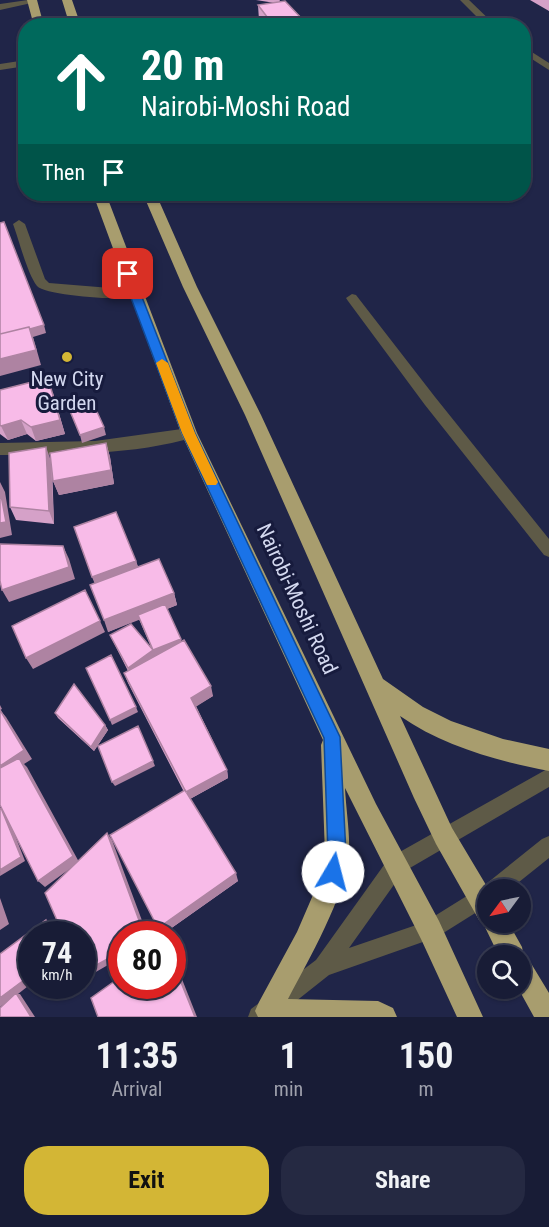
<!DOCTYPE html>
<style>
:root{--surface:#181c36;--page:#252942;--text:#f1f3f6;--muted:#9fa1ad;--line:#363a51;--accent:#d3b635}
body{margin:0;font-family:"Roboto Condensed",sans-serif;background:var(--page);color:var(--text);height:100vh;display:flex;flex-direction:column;font-size:22px;white-space:nowrap}
*{box-sizing:border-box;margin:0}
p{font-size:20px;color:var(--muted)}
.icon{flex:none;width:33px;height:33px;fill:none;stroke:currentColor;stroke-width:2;stroke-linecap:round;stroke-linejoin:round}
.map{position:relative;height:1017px;overflow:hidden}
.details{display:flex;flex-direction:column;background:var(--surface);flex:1}
.details>*{flex:none}
.hud{position:absolute;left:18px;top:18px;width:513px;height:183px;border-radius:24px;box-shadow:0 2px 4px #0004,0 0 0 2px var(--line);background:#00695c;color:#fff;overflow:hidden}
.needle{width:39px;rotate:237deg}
.controls{position:absolute;left:477px;top:879px;display:grid;gap:12px}
.controls a{display:grid;place-items:center;width:54px;height:54px;border-radius:50%;background:var(--surface);box-shadow:0 2px 4px #0004,0 0 0 2px var(--line);font-size:30px}
.speed{position:absolute;left:18px;top:921px;display:flex;gap:12px;font-size:30px;font-weight:700;text-align:center}
.speed>*{display:grid;place-content:center;width:78px;height:78px;border-radius:50%;background:var(--surface);box-shadow:0 2px 4px #0004,0 0 0 2px var(--line);line-height:1}
.speed small{font-size:15px;font-weight:400}
.speed .limit{border:9px solid #d22;background:#fff;color:#111}
.pin{position:absolute;display:grid;place-items:center;width:51px;height:51px;color:#fff;margin:-26px;border-radius:12px;box-shadow:0 3px 9px #0006}
.me{position:absolute;width:66px;margin:-33px;rotate:8deg;stroke-linejoin:round;filter:drop-shadow(0 0 4px #0008)}
.turn{display:flex;align-items:center;gap:21px;height:126px;padding:0 24px;font-size:27px}
.turn .icon{width:78px;height:78px;stroke-width:2.5}
.turn b{display:block;font-size:42px;line-height:51px}
.then{display:flex;align-items:center;height:57px;padding:0 24px;background:#0003;gap:12px;font-size:22px}
.eta{display:flex;justify-content:space-evenly;align-items:center;height:102px;text-align:center}
.eta b{font-size:36px;font-weight:700;line-height:42px}
.cta{display:flex;gap:12px;margin-top:auto;padding:12px 24px}
.cta a{flex:1;height:69px;border-radius:24px;background:var(--accent);color:#111;font-size:24px;font-weight:700;line-height:69px;text-align:center}
.cta a+a{background:var(--page);color:var(--text)}
.map>svg:first-child{display:block}
.lines{fill:none;stroke-linecap:round;stroke-linejoin:round}
.minor{fill:#5e5a47;fill-rule:evenodd}
.highway{fill:#a89d6e;fill-rule:evenodd}
.wall{fill:#d5a1c8}
.shaded-wall{fill:#ae83a2}
.building{fill:#f8bbe8;stroke:#ae83a2;stroke-width:1.5}
.route{fill:#1a73e8;stroke:#114b97;stroke-width:1.5}
.slow{fill:#f59e0b}
.poi-dot{fill:#d3b635;stroke:#171b3d;stroke-width:2}
.labels{text-anchor:middle;dominant-baseline:central;stroke-width:6;stroke-linejoin:round;paint-order:stroke}
.poi-label{font-size:21px;fill:#d3d8ef;stroke:#171b3d}
.street-label{font-size:21px;fill:#d3d8ef;stroke:#171b3d}
</style>
<div class="map">
<svg width="549" height="1017" viewBox="0 0 549 1017">
<rect width="100%" height="100%" fill="#202548"/>
<g class="lines">
<path class="minor" d="M 28,0 L 36,2 L 0,10 L 0,4 Z
M 460,0 L 469,0 L 496,26 L 486,26 Z
M 524,47 L 549,63 L 549,70 L 524,54 Z
M 26,60 L 26,66 L 0,70 L 0,64 Z
M 19,220 L 25,224 L 45,279 L 49,283 L 135,290 L 141,294 L 139,297 C 125,301 46,296 37,286 C 27,273 19,240 13,224 Z
M 352,294 L 356,295 L 435,397 L 549,539 L 549,557 L 544,555 L 425,405 L 348,301 L 346,298 Z
M 189,428 L 194,429 L 196,433 L 194,437 C 137,455 59,455 0,455 L 0,443 L 95,441 Z
M 549,768 L 549,787 L 403,872 L 349,948 L 425,922 L 486,884 L 542,839 L 549,836 L 549,858 L 509,890 L 488,890 L 488,905 L 437,937 L 329,975 L 276,1017 L 248,1017 L 251,1009 L 316,960 L 389,858 Z"/>
<path class="highway" d="M 27,0 L 37,0 L 44,26 L 34,26 Z
M 62,0 L 72,0 L 81,26 L 70,26 Z
M 93,194 L 106,194 L 197,433 L 376,804 L 439,921 L 483,1017 L 457,1017 L 421,939 L 345,788 C 346,809 350,832 349,853 C 346,895 308,961 288,999 L 378,1001 L 393,1008 L 397,1017 L 258,1017 L 255,1011 L 259,1002 L 297,932 L 316,888 L 325,854 L 321,745 L 323,740 L 181,433 Z
M 143,194 L 156,194 L 197,287 L 261,415 L 383,679 L 423,707 L 451,721 L 503,739 L 549,749 L 549,771 C 497,761 443,746 400,716 L 452,828 L 489,890 L 488,922 L 508,922 L 522,947 L 524,958 L 529,960 L 549,993 L 549,1017 L 534,1017 L 518,988 L 520,988 L 520,956 L 499,956 L 482,921 L 479,920 L 436,844 L 414,798 L 245,415 L 183,287 Z"/>
</g>
<path class="wall" d="M 256,0 L 280,0 L 279,2 L 305,22 L 305,26 L 263,26 L 259,20 L 258,5 L 275,3 Z
M 530,0 L 549,0 L 549,11 Z
M 0,390 L 53,393 L 65,434 L 36,441 L 27,434 L 8,440 L 0,434 Z
M 106,443 L 110,457 L 114,484 L 59,495 L 53,481 L 52,463 L 54,524 L 16,520 L 10,507 L 51,461 Z
M 136,561 L 138,567 L 174,593 L 177,605 L 167,609 L 181,642 L 213,696 L 196,706 L 227,770 L 228,778 L 190,799 L 238,881 L 163,934 L 183,790 L 128,683 L 124,673 L 128,671 L 110,635 L 152,649 L 139,619 L 108,632 Z
M 55,713 L 105,725 L 108,730 L 94,751 L 58,718 Z"/>
<path class="shaded-wall" d="M 305,22 L 305,26 L 295,26 Z
M 44,325 L 46,333 L 33,337 L 41,365 L 0,376 L 0,337 Z
M 48,378 L 65,434 L 36,441 L 31,427 Z
M 21,420 L 27,434 L 8,440 L 1,426 Z
M 104,427 L 106,435 L 82,443 L 80,435 Z
M 106,443 L 110,457 L 114,484 L 59,495 L 53,481 Z
M 46,447 L 51,461 L 54,524 L 49,511 Z
M 0,482 L 5,492 L 12,535 L 0,538 Z
M 63,546 L 69,559 L 75,579 L 9,602 L 2,590 Z
M 136,561 L 140,573 L 97,589 L 92,577 Z
M 174,593 L 177,605 L 108,632 L 104,620 Z
M 100,621 L 105,632 L 33,669 L 26,658 Z
M 181,639 L 182,645 L 130,674 L 128,668 L 153,650 Z
M 211,686 L 213,696 L 194,708 L 191,698 Z
M 0,705 L 2,709 L 0,710 L 6,717 L 32,759 L 24,764 L 27,767 L 79,862 L 45,887 L 38,881 L 0,778 Z
M 136,707 L 138,712 L 112,725 L 110,720 Z
M 105,725 L 108,730 L 94,751 L 91,747 Z
M 153,761 L 155,766 L 115,786 L 112,782 Z
M 227,770 L 228,778 L 188,800 L 186,792 Z
M 1,808 L 6,812 L 25,861 L 0,876 Z
M 107,833 L 112,840 L 147,934 L 144,934 Z
M 236,873 L 238,881 L 163,934 L 158,928 Z
M 0,898 L 9,924 L 0,930 Z
M 46,920 L 53,924 L 58,934 L 53,934 Z
M 122,951 L 122,957 L 87,977 L 82,976 L 82,973 Z
M 172,954 L 197,1017 L 195,1017 L 172,960 Z
M 32,974 L 32,983 L 18,994 L 20,994 L 35,1017 L 31,1017 L 16,995 L 0,1007 L 0,998 Z"/>
<path class="building" d="M 285,1 L 305,22 L 295,26 L 274,26 L 258,5 Z
M 4,222 L 44,325 L 30,329 L 29,327 L 0,334 L 0,223 Z
M 29,327 L 36,350 L 0,359 L 0,334 Z
M 48,378 L 60,420 L 31,427 L 21,420 L 1,426 L 0,425 L 0,390 Z
M 93,403 L 104,427 L 80,435 L 70,411 Z
M 106,443 L 111,470 L 53,481 L 50,453 Z
M 46,447 L 49,511 L 10,507 L 9,453 Z
M 0,490 L 6,522 L 0,523 Z
M 116,512 L 136,561 L 92,577 L 74,527 Z
M 0,544 L 63,546 L 69,567 L 2,590 L 0,581 Z
M 159,559 L 174,593 L 104,620 L 90,585 Z
M 85,590 L 100,621 L 26,658 L 12,626 Z
M 165,604 L 181,639 L 153,650 L 138,615 Z
M 131,624 L 153,650 L 128,668 L 110,635 Z
M 184,640 L 211,686 L 191,698 L 227,770 L 186,792 L 124,673 Z
M 111,655 L 136,707 L 110,720 L 86,668 Z
M 74,684 L 105,725 L 91,747 L 55,713 Z
M 0,710 L 24,750 L 0,766 Z
M 138,726 L 153,761 L 112,782 L 98,746 Z
M 19,758 L 73,856 L 38,881 L 0,805 L 0,768 Z
M 185,790 L 236,873 L 158,928 L 110,835 Z
M 1,808 L 21,857 L 0,870 L 0,810 Z
M 107,833 L 144,934 L 122,934 L 122,951 L 82,973 L 82,934 L 63,934 L 45,893 Z
M 46,920 L 53,934 L 32,934 L 32,974 L 0,998 L 0,954 Z
M 172,960 L 195,1017 L 98,1017 L 91,998 L 122,976 L 122,986 L 172,986 Z
M 16,993 L 31,1017 L 0,1017 L 0,1008 Z"/>
<path class="route" d="M 128,270 L 133,274 L 195,433 L 340,737 L 346,854 L 339,878 L 333,880 L 326,878 L 324,872 L 328,854 L 324,738 L 182,433 L 122,274 Z"/>
<path class="slow" d="M 162,359 L 168,363 L 195,433 L 218,482 L 216,485 L 207,485 L 182,433 L 156,363 Z"/>
<circle class="poi-dot" cx="67" cy="357" r="6"/>
<g class="labels">
<g class="poi-label">
<text x="67" y="379">New City<tspan x="67" dy="24">Garden</tspan></text>
</g>
<g class="street-label">
<text transform="translate(297 599) rotate(65)">Nairobi-Moshi Road</text>
</g>
</g>
</svg>
<div class="controls">
<a><svg class="needle" viewBox="-14 -14 28 28"><path d="M0-13l5 13h-10z" fill="#e53935"/><path d="M0 13l5-13h-10z" fill="#9fa1ad"/></svg></a>
<a><svg class="icon" aria-label="search" viewBox="0 0 24 24"><circle cx="10" cy="10" r="6"/><path d="M15 15l6 6"/></svg></a>
</div>
<div class="speed"><div>74<small>km/h</small></div><div class="limit">80</div></div>
<div class="pin" style="left:128px;top:274px;background:#d93025"><svg class="icon" aria-label="arrive" viewBox="0 0 24 24"><path d="M6 21V4h12l-3 4 3 4H6"/></svg></div>
<svg class="me" style="left:333px;top:872px" viewBox="-20 -20 40 40"><circle r="19" fill="#fff"/><path d="M0-13L10 11 0 6-10 11z" fill="#1a73e8"/></svg>
<div class="hud">
<div class="turn"><svg class="icon" aria-label="ahead" viewBox="0 0 24 24"><path d="M12 20V5M6 11l6-6 6 6"/></svg><div><b>20 m</b>Nairobi-Moshi Road</div></div>
<div class="then">Then<svg class="icon" aria-label="arrive" viewBox="0 0 24 24"><path d="M6 21V4h12l-3 4 3 4H6"/></svg></div>
</div>
</div>
<section class="details">
<div class="eta">
<div><b>11:35</b><p>Arrival</p></div>
<div><b>1</b><p>min</p></div>
<div><b>150</b><p>m</p></div>
</div>
<div class="cta"><a>Exit</a><a>Share</a></div>
</section>
